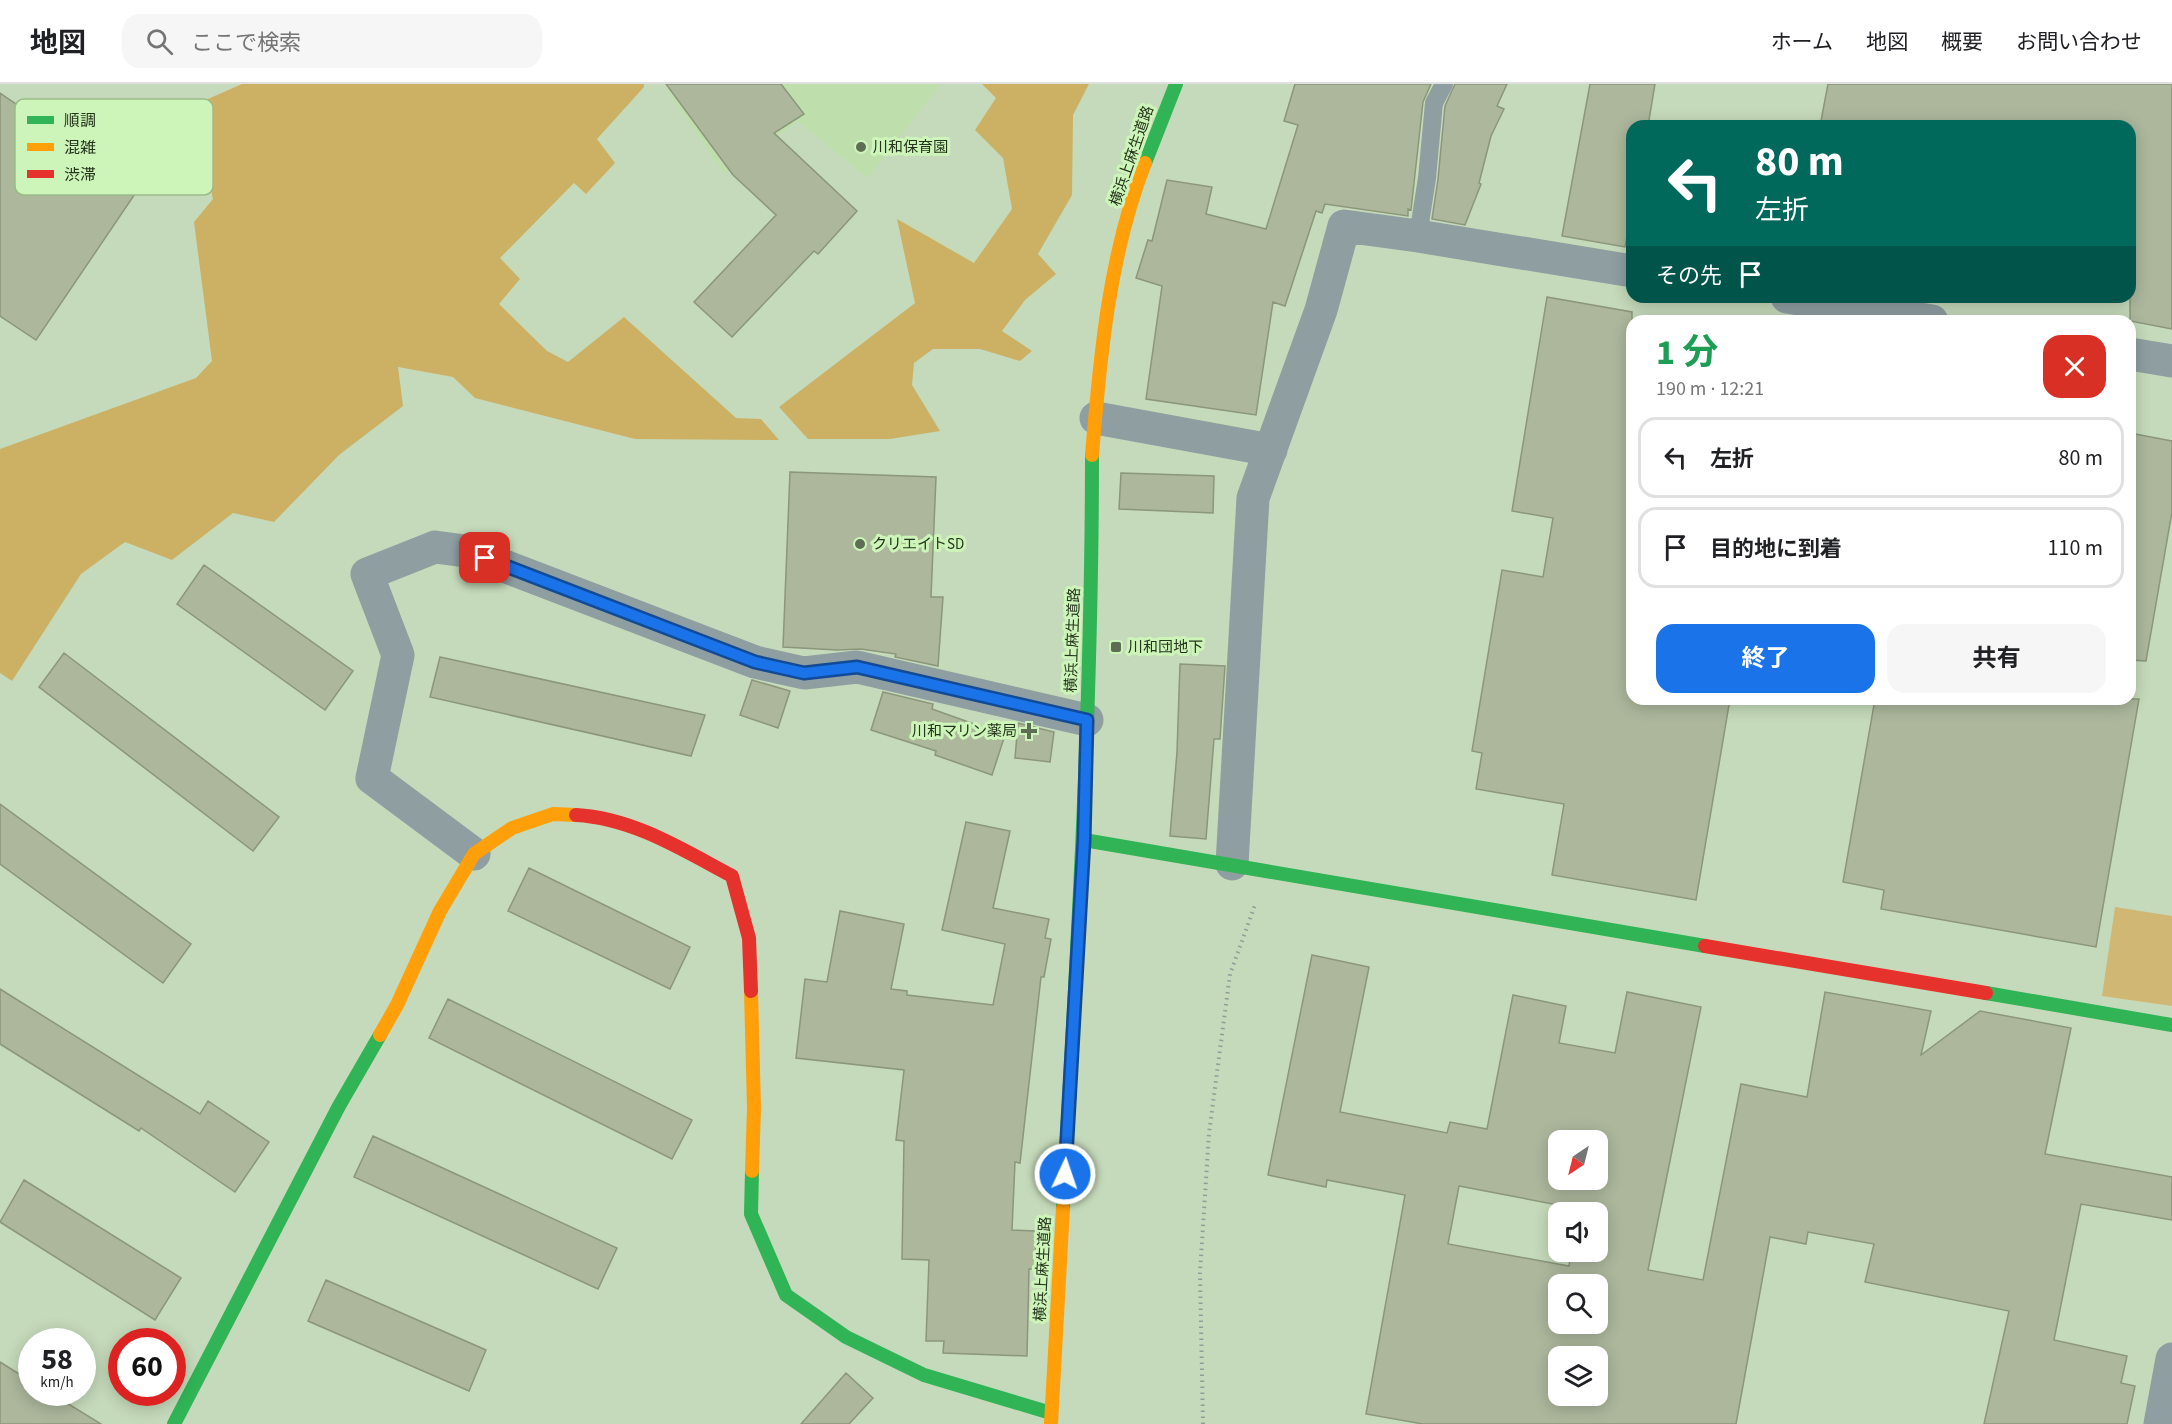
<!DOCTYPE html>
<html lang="ja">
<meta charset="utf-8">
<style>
:root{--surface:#fff;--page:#f6f6f6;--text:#202124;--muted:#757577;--line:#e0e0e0;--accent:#1a73e8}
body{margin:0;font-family:"Source Sans 3","Noto Sans JP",sans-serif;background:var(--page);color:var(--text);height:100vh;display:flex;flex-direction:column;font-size:22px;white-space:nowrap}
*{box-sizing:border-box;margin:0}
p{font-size:20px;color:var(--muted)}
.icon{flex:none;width:33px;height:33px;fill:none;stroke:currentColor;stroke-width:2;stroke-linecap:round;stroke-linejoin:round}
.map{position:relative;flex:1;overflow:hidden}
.side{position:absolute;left:1626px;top:231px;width:510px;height:390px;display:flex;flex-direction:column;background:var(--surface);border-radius:18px;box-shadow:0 3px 15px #0003}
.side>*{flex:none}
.hud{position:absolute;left:1626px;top:36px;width:510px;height:183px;border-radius:18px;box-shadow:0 3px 15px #0003;background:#00695c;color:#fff;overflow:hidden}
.needle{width:39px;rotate:215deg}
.buttons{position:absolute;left:1548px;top:1046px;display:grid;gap:12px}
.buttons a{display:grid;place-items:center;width:60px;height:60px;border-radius:12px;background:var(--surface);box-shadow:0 3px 15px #0003;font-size:30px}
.speed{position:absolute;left:18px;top:1244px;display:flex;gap:12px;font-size:30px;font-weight:700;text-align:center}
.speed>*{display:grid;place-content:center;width:78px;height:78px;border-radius:50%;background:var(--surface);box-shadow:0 3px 15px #0003;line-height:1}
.speed small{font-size:15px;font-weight:400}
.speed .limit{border:9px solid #d22;background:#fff;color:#111}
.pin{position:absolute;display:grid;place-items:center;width:51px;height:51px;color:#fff;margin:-26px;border-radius:12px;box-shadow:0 3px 9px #0006}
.me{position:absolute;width:66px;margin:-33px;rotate:3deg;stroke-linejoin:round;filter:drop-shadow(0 0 4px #0008)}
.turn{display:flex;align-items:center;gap:21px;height:126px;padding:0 30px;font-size:27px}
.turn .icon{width:78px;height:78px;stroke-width:2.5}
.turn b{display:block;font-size:42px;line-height:51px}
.then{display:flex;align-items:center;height:57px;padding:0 30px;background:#0003;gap:12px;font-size:22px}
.round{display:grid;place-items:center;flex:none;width:63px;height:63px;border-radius:18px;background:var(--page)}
.headline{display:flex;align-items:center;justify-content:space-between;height:102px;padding:0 30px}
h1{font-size:36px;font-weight:700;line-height:45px;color:#1e9e55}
.cta{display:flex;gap:12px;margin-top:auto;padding:12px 30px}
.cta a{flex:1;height:69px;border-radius:18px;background:var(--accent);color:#fff;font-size:24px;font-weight:700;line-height:69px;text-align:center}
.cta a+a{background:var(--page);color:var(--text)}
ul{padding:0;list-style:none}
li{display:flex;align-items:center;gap:18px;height:81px;margin:0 12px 9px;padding:0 18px;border:3px solid var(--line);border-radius:18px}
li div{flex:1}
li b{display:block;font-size:22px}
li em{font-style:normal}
header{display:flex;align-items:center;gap:36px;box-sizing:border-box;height:84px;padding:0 30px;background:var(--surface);border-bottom:2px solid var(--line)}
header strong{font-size:28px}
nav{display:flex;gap:33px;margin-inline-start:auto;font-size:21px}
.search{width:420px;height:54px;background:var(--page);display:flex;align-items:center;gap:15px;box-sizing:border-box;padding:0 21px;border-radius:18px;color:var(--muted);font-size:22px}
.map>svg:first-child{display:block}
.built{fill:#bedfac}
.green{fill:#d0b774}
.forest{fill:#ccb165}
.building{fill:#acb79c;stroke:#8b967b;stroke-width:1.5;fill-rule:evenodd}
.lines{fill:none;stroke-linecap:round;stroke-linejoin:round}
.path{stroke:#909e99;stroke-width:4;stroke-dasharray:1.5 4.5;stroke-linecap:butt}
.lane{stroke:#8e9ea1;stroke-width:18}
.street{stroke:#8e9ea1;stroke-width:33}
.fast{stroke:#30b455;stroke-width:14}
.slow{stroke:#ff9f0a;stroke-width:14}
.jam{stroke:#e5322d;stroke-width:14}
.route-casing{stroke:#114b97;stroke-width:15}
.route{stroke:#1a73e8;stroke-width:10}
.poi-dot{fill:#5d6e54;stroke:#cef5b9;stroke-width:2}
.labels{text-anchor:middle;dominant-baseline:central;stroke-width:6;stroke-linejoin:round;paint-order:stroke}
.poi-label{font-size:15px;fill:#25341d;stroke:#cef5b9;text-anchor:start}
.street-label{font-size:15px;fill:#25341d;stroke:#cef5b9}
.key{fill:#cef5b9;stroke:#9bbb8a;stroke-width:1.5}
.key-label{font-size:16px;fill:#25341d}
</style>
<header>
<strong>地図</strong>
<div class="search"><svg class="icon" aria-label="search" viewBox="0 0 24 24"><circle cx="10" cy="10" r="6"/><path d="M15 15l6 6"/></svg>ここで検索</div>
<nav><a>ホーム</a><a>地図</a><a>概要</a><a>お問い合わせ</a></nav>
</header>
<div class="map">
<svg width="2172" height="1340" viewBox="0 0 2172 1340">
<rect width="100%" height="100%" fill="#c5daba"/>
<path class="built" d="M 667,0 L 941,0 L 868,94 L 798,37 L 725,90 L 668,8 Z"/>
<path class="green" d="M 2115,823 L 2172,832 L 2172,922 L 2102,912 Z"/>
<path class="forest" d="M 242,0 L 644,0 L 644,3 L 597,55 L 615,79 L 586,110 L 574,99 L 500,174 L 520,195 L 499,220 L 547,267 L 568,278 L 624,233 L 736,334 L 761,335 L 779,356 L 635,355 L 475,314 L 453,293 L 398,283 L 403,322 L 339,371 L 274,438 L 233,429 L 172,476 L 125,458 L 81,490 L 12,597 L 0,589 L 0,365 L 196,294 L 212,277 L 194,138 L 213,115 L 192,22 Z
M 982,0 L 1089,0 L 1073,31 L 1072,111 L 1038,170 L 1056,190 L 1025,216 L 1002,247 L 1032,267 L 1020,277 L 980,265 L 933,265 L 914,279 L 912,301 L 940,347 L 890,355 L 808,355 L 779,323 L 915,219 L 897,135 L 974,179 L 1012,125 L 1003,74 L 975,46 L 996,14 Z"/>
<path class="building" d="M 666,0 L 781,0 L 804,30 L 774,49 L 857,127 L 818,170 L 814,167 L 732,253 L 694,218 L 776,131 L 733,91 Z
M 1295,0 L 1431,0 L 1423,18 L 1411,126 L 1408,125 L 1408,132 L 1325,120 L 1322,129 L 1316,127 L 1285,222 L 1273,218 L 1256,331 L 1146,315 L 1162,202 L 1136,194 L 1148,156 L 1152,157 L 1167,96 L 1212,103 L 1206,130 L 1266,145 L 1298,41 L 1284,37 Z
M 1455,0 L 1507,0 L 1497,22 L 1504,25 L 1491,52 L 1479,99 L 1481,100 L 1465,141 L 1432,135 L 1438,95 L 1445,22 Z
M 1590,0 L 1655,0 L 1648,42 L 1632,42 L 1632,127 L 1625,163 L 1562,152 Z
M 1828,0 L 2172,0 L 2172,245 L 2130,237 L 2130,42 L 1820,42 Z
M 0,9 L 139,104 L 36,256 L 0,232 Z
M 1547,213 L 1632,228 L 1632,615 L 1730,615 L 1696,816 L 1552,791 L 1564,720 L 1476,705 L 1482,669 L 1472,667 L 1502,486 L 1543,493 L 1553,434 L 1512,427 Z
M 2130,349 L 2172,357 L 2172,428 L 2146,577 L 2130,576 Z
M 790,388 L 936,393 L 931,513 L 943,513 L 938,582 L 895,573 L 896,570 L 861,565 L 837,566 L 783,563 Z
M 1121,389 L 1214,392 L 1213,429 L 1119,425 Z
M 204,481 L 353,587 L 325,626 L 177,520 Z
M 64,569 L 279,733 L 253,767 L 39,603 Z
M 440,573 L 705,631 L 691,672 L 430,613 Z
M 1180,580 L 1225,582 L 1220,655 L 1214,655 L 1206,755 L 1170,752 L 1177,668 Z
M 752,596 L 790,607 L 778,644 L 740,631 Z
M 883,608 L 933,620 L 932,625 L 1005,651 L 992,691 L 935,671 L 936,667 L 871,646 Z
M 1875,615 L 2139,615 L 2096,863 L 1881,825 L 1884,806 L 1843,798 Z
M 1018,639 L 1054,648 L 1050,678 L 1015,674 Z
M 0,720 L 191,860 L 163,899 L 0,780 Z
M 966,738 L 1010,747 L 993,824 L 1049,835 L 1045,854 L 1051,855 L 1044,893 L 1041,893 L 1020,1079 L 1015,1078 L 1012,1146 L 1037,1147 L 1035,1185 L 1029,1185 L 1027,1272 L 943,1269 L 944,1257 L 926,1257 L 929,1176 L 902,1175 L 904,1057 L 896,1056 L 904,986 L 796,974 L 805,895 L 827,898 L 840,827 L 904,840 L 891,905 L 907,907 L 907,911 L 993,921 L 1005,860 L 942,846 Z
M 529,784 L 690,863 L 670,905 L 508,827 Z
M 1312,871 L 1369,883 L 1340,1028 L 1447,1049 L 1450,1038 L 1487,1045 L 1513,911 L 1566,922 L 1559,959 L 1615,969 L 1627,908 L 1701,923 L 1648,1186 L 1703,1196 L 1741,1000 L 1807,1013 L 1825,908 L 1931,927 L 1921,971 L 1980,927 L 2071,944 L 2045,1070 L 2172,1093 L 2172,1136 L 2081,1120 L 2054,1256 L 2127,1272 L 2121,1299 L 2135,1302 L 2127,1340 L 1984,1340 L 2009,1227 L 1865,1198 L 1874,1160 L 1808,1148 L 1806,1160 L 1770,1153 L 1736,1340 L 1423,1340 L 1366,1330 L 1405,1111 L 1327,1096 L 1326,1103 L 1268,1091 ZM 1558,1056 L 1598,1056 L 1598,1095 L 1558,1095 ZM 1459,1102 L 1579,1125 L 1579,1128 L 1598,1128 L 1598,1167 L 1571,1167 L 1569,1182 L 1448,1160 ZM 1558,1200 L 1598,1200 L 1598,1239 L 1558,1239 ZM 1558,1272 L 1598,1272 L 1598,1311 L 1558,1311 Z
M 0,905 L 200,1030 L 208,1017 L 269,1058 L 235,1108 L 141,1044 L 139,1047 L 0,960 Z
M 448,915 L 692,1036 L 672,1075 L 429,954 Z
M 373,1052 L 617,1164 L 598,1205 L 354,1093 Z
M 24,1096 L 181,1194 L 155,1236 L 0,1138 Z
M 326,1196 L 486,1266 L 469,1307 L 308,1237 Z
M 0,1278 L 32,1298 L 32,1308 L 49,1308 L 101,1340 L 0,1340 Z
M 846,1289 L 873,1314 L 849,1340 L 801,1340 Z"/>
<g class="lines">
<path class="path" d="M 1203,1340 L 1200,1189 L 1209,1049 L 1230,890 L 1255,821"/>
<path class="lane" d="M 1418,152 L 1427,94 L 1434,19 L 1444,0"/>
<path class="street" d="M 1787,213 L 1932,237
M 2130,270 L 2172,277
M 1096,334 L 1271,366
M 474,770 L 372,694 L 398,571 L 367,490 L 435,463 L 465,467 L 755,578 L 804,589 L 857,583 L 1087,636
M 1232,780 L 1253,414 L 1321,226 L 1344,142 L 1418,152 L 1632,187
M 2160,1340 L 2172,1275"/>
<path class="fast" d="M 1145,79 L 1176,0
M 1084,756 L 1705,862
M 1986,909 L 2172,941
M 752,1087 L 751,1130 L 786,1211 L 846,1253 L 924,1291 L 1051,1329
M 1063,1124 C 1077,873 1092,623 1092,371
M 174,1340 L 339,1022 L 380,951"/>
<path class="slow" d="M 1092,371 C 1100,273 1109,171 1145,79
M 751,907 L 754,1024 L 752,1087
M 380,951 L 397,921 L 440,827 L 474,770 L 512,744 L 553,730 L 576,731
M 1051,1340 L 1063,1124"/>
<path class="jam" d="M 576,731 C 633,734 683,766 732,792 L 749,854 L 751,907
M 1705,862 L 1986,909"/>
</g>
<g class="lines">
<defs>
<path id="route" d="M 485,474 L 755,578 L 804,589 L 857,583 L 1087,636 L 1084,756 L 1065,1090"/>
</defs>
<use href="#route" class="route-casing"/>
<use href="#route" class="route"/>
</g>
<g class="poi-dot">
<circle cx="861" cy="63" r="6"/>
<circle cx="860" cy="460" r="6"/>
<rect x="1110" y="557" width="12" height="12" rx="3"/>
<path d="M1026 638h6v6h6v6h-6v6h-6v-6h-6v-6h6z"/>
</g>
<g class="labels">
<g class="poi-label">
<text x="873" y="63">川和保育園</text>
<text x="872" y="460">クリエイトSD</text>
<text x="1128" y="563">川和団地下</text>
<text x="1017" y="647" text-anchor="end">川和マリン薬局</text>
</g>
<g class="street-label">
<text transform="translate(1132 72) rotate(-71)">横浜上麻生道路</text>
<text transform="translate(1073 556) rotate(-88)">横浜上麻生道路</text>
<text transform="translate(1043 1185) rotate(-87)">横浜上麻生道路</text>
</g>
</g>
<rect x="15" y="15" width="198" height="96" rx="9" class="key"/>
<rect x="27" y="32" width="27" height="8" fill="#30b455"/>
<rect x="27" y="59" width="27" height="8" fill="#ff9f0a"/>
<rect x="27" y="86" width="27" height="8" fill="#e5322d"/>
<g class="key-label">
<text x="64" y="42">順調</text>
<text x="64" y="69">混雑</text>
<text x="64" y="96">渋滞</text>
</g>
</svg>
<div class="buttons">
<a><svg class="needle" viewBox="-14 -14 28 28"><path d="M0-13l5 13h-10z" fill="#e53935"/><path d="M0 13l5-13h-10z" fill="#757577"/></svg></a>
<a><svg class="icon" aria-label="sound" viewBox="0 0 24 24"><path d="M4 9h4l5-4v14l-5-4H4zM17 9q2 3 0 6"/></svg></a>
<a><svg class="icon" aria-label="search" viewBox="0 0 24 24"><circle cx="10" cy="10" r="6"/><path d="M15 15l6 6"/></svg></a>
<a><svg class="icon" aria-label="layers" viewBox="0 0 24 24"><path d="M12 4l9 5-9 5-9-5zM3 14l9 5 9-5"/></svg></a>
</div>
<div class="speed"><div>58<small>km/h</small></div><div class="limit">60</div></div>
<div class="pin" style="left:485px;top:474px;background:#d93025"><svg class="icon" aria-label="arrive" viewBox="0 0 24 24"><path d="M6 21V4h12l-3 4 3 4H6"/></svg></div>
<svg class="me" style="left:1065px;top:1090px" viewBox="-20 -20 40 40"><circle r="17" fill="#1a73e8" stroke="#fff" stroke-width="3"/><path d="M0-11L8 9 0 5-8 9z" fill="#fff"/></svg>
<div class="hud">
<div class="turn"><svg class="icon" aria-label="left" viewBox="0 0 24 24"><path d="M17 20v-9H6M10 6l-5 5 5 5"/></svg><div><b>80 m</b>左折</div></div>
<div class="then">その先<svg class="icon" aria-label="arrive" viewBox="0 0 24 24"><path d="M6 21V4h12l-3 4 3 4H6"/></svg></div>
</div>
<section class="side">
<div class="headline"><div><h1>1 分</h1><p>190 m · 12:21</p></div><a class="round" style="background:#d93025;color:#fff"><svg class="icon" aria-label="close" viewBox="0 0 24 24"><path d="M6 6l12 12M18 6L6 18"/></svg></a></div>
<ul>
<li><svg class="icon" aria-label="left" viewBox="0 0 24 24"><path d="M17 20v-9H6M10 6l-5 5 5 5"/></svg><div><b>左折</b></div><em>80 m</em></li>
<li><svg class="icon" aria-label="arrive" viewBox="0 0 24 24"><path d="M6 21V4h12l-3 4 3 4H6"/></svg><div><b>目的地に到着</b></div><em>110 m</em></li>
</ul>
<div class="cta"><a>終了</a><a>共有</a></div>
</section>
</div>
